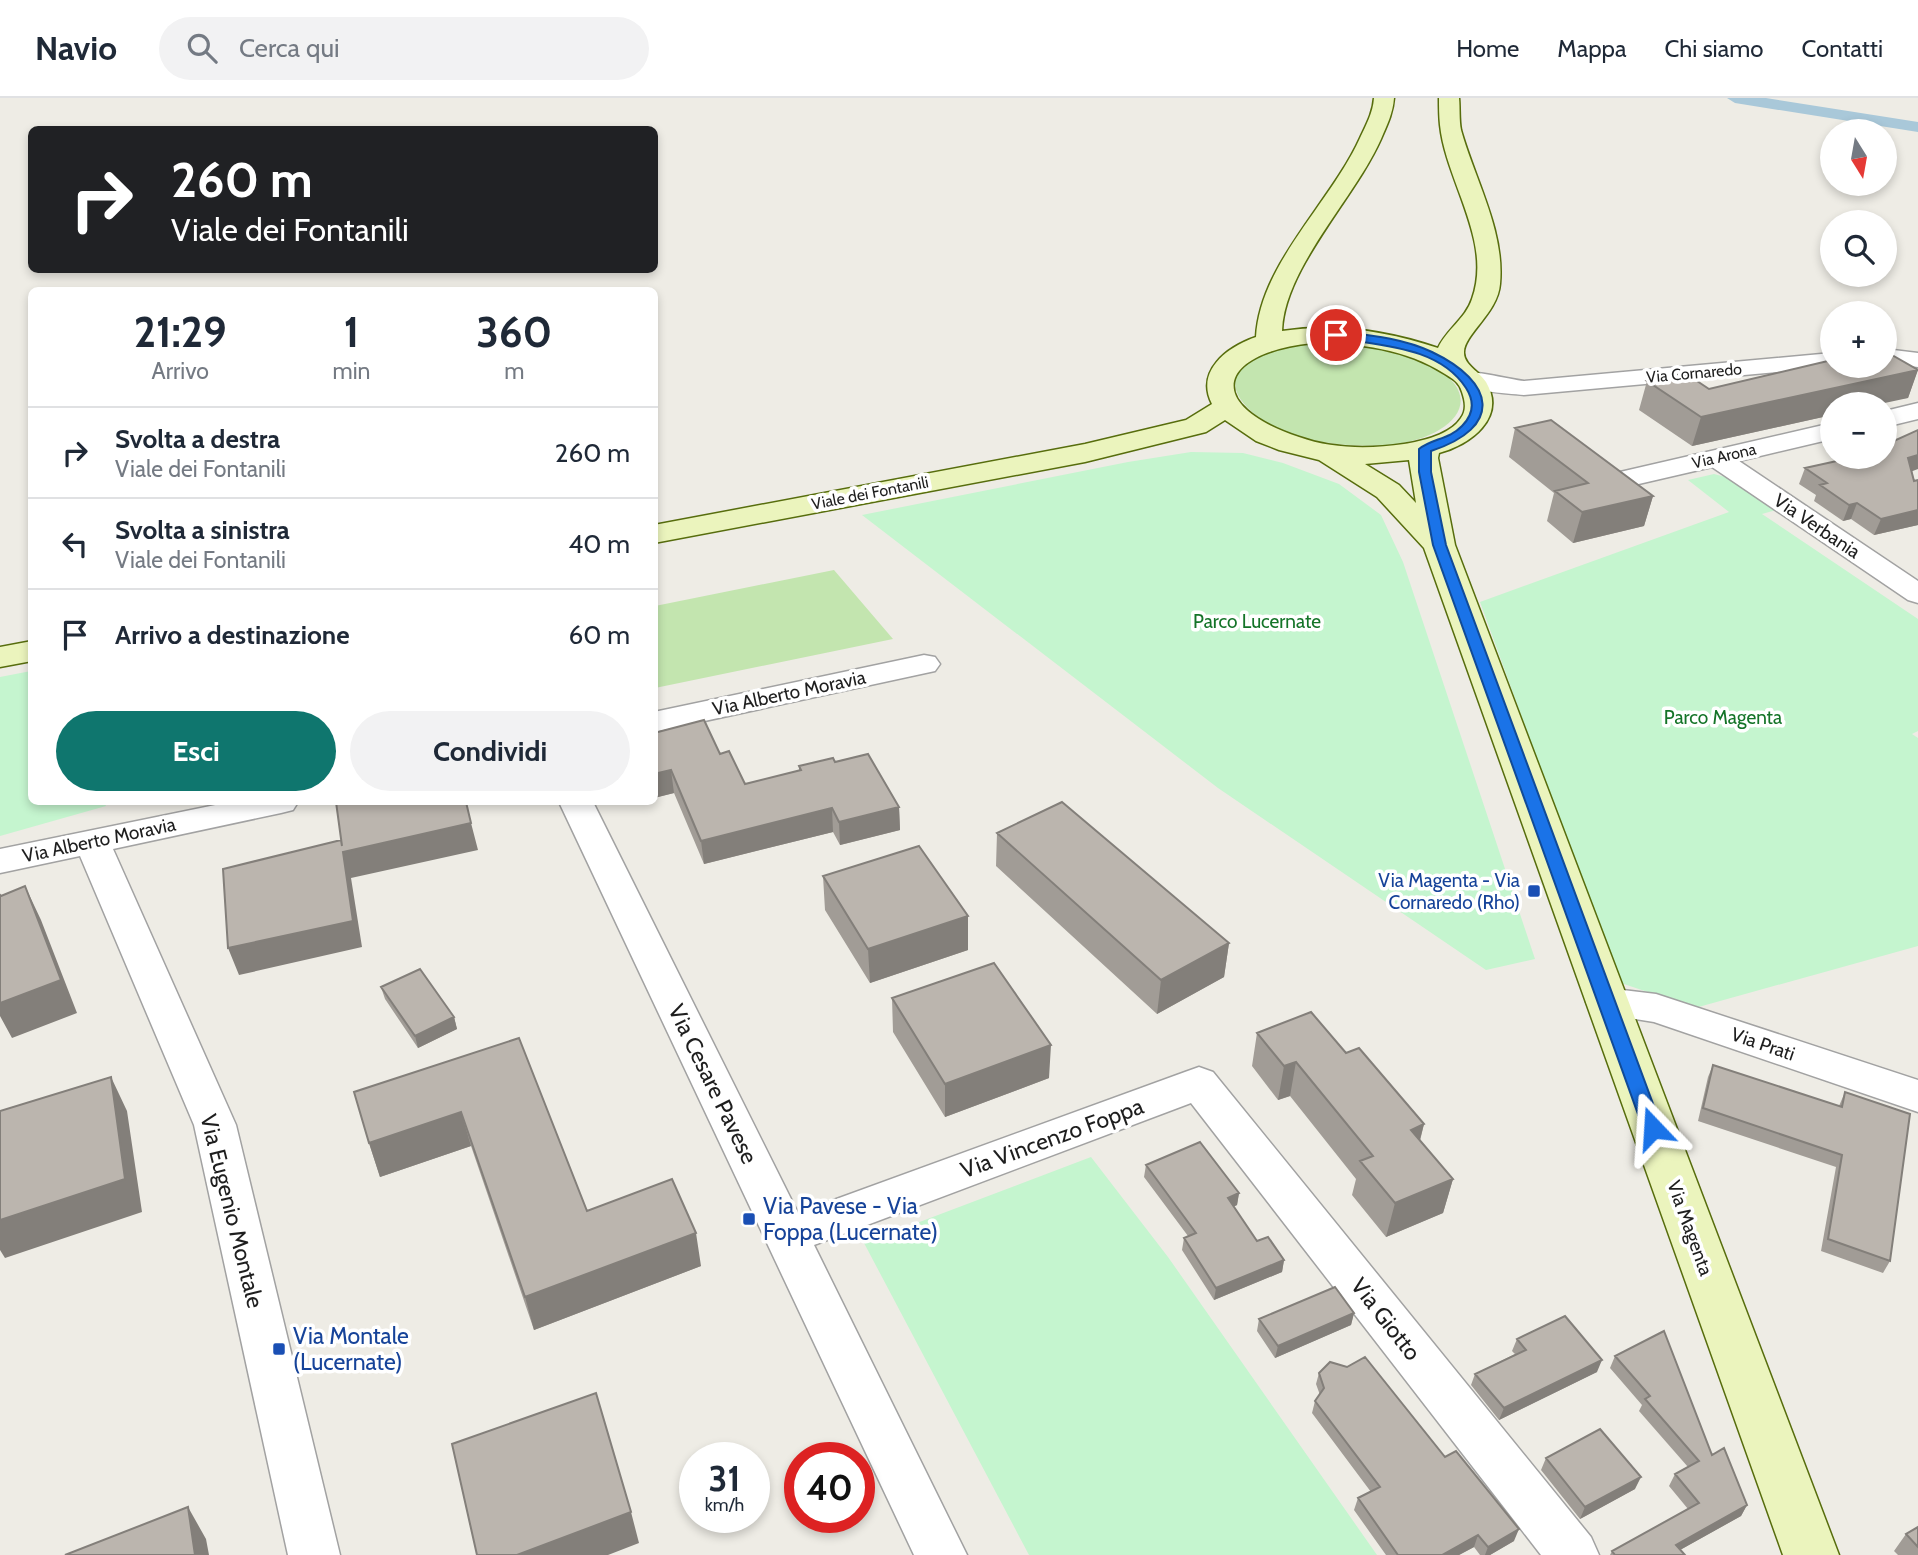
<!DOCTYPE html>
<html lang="it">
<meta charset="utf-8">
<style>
:root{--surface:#fff;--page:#f2f2f3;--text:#1f2937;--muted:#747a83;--line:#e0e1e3;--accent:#0f766e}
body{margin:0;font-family:Cabin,sans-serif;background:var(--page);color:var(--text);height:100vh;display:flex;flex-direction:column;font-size:26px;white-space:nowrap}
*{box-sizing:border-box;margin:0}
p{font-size:23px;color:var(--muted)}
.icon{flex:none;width:38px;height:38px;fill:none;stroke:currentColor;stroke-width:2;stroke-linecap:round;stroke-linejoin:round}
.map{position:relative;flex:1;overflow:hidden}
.panel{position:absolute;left:28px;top:189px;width:630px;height:518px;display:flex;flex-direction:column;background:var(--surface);border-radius:10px;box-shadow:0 4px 10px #0003}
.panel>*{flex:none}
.hud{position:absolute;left:28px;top:28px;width:630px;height:147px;border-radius:10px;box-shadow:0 4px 10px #0003;background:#202124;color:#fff;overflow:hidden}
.needle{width:46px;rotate:169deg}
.controls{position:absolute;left:1820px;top:21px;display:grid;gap:14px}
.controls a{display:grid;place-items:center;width:77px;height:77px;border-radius:50%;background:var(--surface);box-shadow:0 4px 10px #0003;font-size:35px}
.speed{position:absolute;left:679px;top:1344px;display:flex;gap:14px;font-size:35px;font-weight:700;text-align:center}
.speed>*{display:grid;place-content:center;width:91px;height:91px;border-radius:50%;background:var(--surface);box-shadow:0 4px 10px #0003;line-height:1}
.speed small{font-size:18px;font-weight:400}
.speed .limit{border:10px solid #d22;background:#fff;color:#111}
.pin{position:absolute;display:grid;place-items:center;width:60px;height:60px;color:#fff;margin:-30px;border:4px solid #fff;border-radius:50%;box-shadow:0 2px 7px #0007}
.me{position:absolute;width:77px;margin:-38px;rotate:340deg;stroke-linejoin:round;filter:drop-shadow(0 0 5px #0008)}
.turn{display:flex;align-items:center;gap:24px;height:147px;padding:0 28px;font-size:32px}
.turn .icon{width:91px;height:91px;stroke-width:2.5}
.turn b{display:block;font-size:49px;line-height:60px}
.eta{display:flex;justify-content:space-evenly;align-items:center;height:119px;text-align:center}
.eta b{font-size:42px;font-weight:700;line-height:49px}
.button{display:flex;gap:14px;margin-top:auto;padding:14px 28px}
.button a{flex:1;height:80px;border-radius:42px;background:var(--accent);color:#fff;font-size:28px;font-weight:700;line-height:80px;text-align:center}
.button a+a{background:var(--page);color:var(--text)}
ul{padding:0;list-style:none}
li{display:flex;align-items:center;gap:21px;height:91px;padding:0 28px;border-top:2px solid var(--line)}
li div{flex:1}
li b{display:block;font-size:26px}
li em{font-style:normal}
header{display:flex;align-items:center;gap:42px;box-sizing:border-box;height:98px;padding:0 35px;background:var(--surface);border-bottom:2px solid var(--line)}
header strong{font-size:33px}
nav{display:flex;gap:38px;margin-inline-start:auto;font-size:24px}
.search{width:490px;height:63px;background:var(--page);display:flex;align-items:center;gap:18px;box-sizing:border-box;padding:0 24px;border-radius:38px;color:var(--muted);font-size:26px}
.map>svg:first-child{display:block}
.grass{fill:#c3e5af}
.park{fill:#c5f5cf}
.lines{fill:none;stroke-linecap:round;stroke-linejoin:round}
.canal{fill:#a9c8d9;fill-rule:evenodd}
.street-casing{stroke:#a2a2a2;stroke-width:3}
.secondary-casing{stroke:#576d0d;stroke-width:3}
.street{fill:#fff;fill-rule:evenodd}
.secondary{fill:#ebf4bd;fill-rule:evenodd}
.wall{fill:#a19c96}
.shaded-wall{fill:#837f7a}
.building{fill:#bbb5ae;stroke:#837f7a;stroke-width:2}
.route{fill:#1a73e8;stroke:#114b97;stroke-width:2}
.transit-dot{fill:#1a4fb4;stroke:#fff;stroke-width:2.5}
.labels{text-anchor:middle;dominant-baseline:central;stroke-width:7;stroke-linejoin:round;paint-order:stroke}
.far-street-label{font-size:16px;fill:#1e1e1e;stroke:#fff}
.street-label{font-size:19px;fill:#1e1e1e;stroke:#fff}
.park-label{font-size:19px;fill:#147428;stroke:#fff}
.transit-label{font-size:19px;fill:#164399;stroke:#fff;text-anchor:end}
.near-street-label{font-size:23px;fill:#1e1e1e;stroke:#fff}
.near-transit-label{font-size:23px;fill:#164399;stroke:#fff;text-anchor:start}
</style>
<header>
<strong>Navio</strong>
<div class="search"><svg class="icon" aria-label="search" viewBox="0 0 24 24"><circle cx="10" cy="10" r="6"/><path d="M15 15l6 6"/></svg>Cerca qui</div>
<nav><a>Home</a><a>Mappa</a><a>Chi siamo</a><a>Contatti</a></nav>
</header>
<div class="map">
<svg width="1918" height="1457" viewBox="0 0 1918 1457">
<rect width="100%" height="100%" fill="#eeece5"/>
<path class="grass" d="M 1318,244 C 1351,246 1386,247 1418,261 C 1497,295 1454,341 1389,347 C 1356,349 1321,347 1289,335 C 1254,323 1204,283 1261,257 C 1279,249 1299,247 1318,244 Z
M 834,472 L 893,541 L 655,590 L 655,508 Z"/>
<path class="park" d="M 1191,354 L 1243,355 L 1283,365 L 1339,386 L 1381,417 L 1403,464 L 1535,861 L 1486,872 L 1218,690 L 862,417 L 1128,364 Z
M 1714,376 L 1733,381 L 1776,412 L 1762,416 L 1918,521 L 1918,633 L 1912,636 L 1918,640 L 1918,848 L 1695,910 L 1618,884 L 1480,504 L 1729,414 L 1688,382 Z
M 31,573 L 32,704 L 104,704 L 106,708 L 0,738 L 0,579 Z
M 1091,1059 L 1168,1159 L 1377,1457 L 1029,1457 L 864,1145 Z"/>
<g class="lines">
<path class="canal" d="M 1727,0 L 1766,0 L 1918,24 L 1918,34 L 1735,5 Z"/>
<defs>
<path id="street" d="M 1885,251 L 1918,255 L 1918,269 L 1885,265 Z
M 1832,255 L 1832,268 L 1838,268 L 1832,269 L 1524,297 C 1506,295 1463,294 1453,279 L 1456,274 C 1468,271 1508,281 1524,283 Z
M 1918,305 L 1918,321 L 1885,329 L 1885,313 Z
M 1832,325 L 1832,341 L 1739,363 L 1918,483 L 1918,505 L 1908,502 L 1712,369 L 1617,391 L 1607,389 L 1603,383 L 1607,377 Z
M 924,557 L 935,559 L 940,566 L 935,573 L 654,634 L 654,614 Z
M 230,704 L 298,704 L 293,712 L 281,715 L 113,751 L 236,1027 L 340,1457 L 288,1457 L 194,1027 L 80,758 L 0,775 L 0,751 Z
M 559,704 L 593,704 L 798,1115 L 1185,974 L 1199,969 L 1213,974 L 1591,1439 L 1599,1457 L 1541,1457 L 1191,1005 L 814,1147 L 967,1457 L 914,1457 Z
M 1606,890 L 1656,896 L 1918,982 L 1918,1014 L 1654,924 L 1592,914 L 1586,904 L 1592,894 Z"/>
<path id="secondary" d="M 1374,0 L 1394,0 C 1393,15 1387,27 1381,41 C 1355,100 1284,170 1282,233 C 1335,225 1388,233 1438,250 C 1446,232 1466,220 1472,201 C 1493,143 1446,84 1440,27 C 1439,18 1439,9 1439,0 L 1459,0 C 1460,10 1459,22 1461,32 C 1475,82 1505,133 1500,186 C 1498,215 1463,237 1464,255 C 1464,267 1480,274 1486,284 C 1507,320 1470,347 1439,355 L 1438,360 L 1455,447 L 1839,1457 L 1783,1457 L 1424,450 L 1377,399 L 1319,362 L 1279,352 L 1256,343 L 1225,322 L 1206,334 L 1085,364 L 654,445 L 654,427 L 1085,346 L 1186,322 L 1212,306 C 1195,273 1227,249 1256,239 C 1260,166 1330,106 1360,40 C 1366,27 1373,15 1374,0 ZM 1313,245 C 1359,245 1406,251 1445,276 C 1453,281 1459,284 1462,294 C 1465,303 1467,312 1461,320 C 1450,337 1422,343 1404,346 C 1370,351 1332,351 1299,339 C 1203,307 1217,255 1313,245 ZM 1409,362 L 1416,405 L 1399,387 L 1365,366 Z
M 32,543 L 32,563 L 0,569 L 0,549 Z"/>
</defs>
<use href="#street" class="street-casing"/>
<use href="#secondary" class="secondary-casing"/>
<use href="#street" class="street"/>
<use href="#secondary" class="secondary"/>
</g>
<path class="wall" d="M 1918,271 L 1908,300 L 1832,306 L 1832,317 L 1692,348 L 1639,312 L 1647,283 L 1709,291 Z
M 1515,330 L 1653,398 L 1644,428 L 1573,445 L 1547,423 L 1554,395 L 1509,359 Z
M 1805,370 L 1912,373 L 1914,383 L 1918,382 L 1918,427 L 1874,437 L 1851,421 L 1843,423 L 1814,403 L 1816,397 L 1799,386 Z
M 654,635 L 720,656 L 745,686 L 799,673 L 799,668 L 835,664 L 899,709 L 900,732 L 840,747 L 833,734 L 704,766 L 674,695 L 654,700 Z
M 997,735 L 1229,845 L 1224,879 L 1157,916 L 996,768 Z
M 823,778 L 968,852 L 870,885 L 825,812 Z
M 381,889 L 454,919 L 457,931 L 418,950 L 385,901 Z
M 892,900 L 1049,980 L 945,1019 L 893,934 Z
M 1257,935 L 1346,955 L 1424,1026 L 1420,1043 L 1453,1081 L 1443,1115 L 1386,1139 L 1352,1097 L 1356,1081 L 1290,998 L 1278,1002 L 1252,968 Z
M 519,940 L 587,1113 L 701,1168 L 534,1232 L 471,1048 L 380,1079 L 369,1045 Z
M 1713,967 L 1839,1008 L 1845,994 L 1890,1163 L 1883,1175 L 1821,1153 L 1836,1069 L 1698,1023 L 1708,979 Z
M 1146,1067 L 1239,1095 L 1237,1107 L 1233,1109 L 1257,1143 L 1284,1162 L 1282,1174 L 1214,1202 L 1182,1152 L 1184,1140 L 1188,1138 L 1144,1079 Z
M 1354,1215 L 1351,1227 L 1275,1260 L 1257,1233 L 1259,1221 Z
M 1517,1241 L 1597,1274 L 1499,1322 L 1471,1287 L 1475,1276 L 1515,1256 L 1512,1253 Z
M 1615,1258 L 1712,1357 L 1747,1407 L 1741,1418 L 1680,1452 L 1685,1457 L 1610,1457 L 1612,1453 L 1688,1411 L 1669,1388 L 1675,1376 L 1688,1369 L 1639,1313 L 1642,1307 L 1610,1270 Z
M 1319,1275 L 1445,1359 L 1514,1443 L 1490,1457 L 1480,1457 L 1474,1449 L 1459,1457 L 1386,1457 L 1354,1412 L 1358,1400 L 1371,1394 L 1312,1315 L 1315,1303 L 1320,1297 L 1316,1286 Z
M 1546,1360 L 1635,1391 L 1580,1421 L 1541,1372 Z
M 1918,1429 L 1918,1457 L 1898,1457 L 1894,1453 L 1906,1436 Z"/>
<path class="shaded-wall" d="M 1918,272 L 1908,300 L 1880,306 L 1832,306 L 1832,317 L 1692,348 L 1701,319 Z
M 1918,357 L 1918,371 L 1902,377 L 1908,360 Z
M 1653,398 L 1644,428 L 1573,445 L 1582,414 Z
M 1857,405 L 1851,421 L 1843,423 L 1849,407 Z
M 1918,412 L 1918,427 L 1874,437 L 1881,421 Z
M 671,672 L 674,695 L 654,700 L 654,676 Z
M 899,709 L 900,732 L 840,747 L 839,724 Z
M 832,710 L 833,734 L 704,766 L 701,743 Z
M 471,725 L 478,752 L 351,780 L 362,849 L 239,877 L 228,850 L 343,754 Z
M 25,788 L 41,822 L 77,915 L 12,940 L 0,918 L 0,905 Z
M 968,818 L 968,852 L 870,885 L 868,851 Z
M 1229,845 L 1224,879 L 1157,916 L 1161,882 Z
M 454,919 L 457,931 L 418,950 L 415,938 Z
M 1051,947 L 1049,980 L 945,1019 L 945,986 Z
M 1296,964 L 1290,998 L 1278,1002 L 1284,968 Z
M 111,979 L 127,1013 L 142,1114 L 5,1160 L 0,1152 L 0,1122 Z
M 461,1014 L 471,1048 L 380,1079 L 369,1045 Z
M 1424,1026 L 1415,1060 L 1411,1032 Z
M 1453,1081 L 1443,1115 L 1386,1139 L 1395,1105 Z
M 1239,1095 L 1237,1107 L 1226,1112 L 1228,1100 Z
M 696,1135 L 701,1168 L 534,1232 L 525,1199 Z
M 1284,1162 L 1282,1174 L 1214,1202 L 1216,1190 Z
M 1354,1215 L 1351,1227 L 1275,1260 L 1278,1248 Z
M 1602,1262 L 1597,1274 L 1499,1322 L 1504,1310 Z
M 1641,1379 L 1635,1391 L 1580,1421 L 1585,1409 Z
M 1747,1407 L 1741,1418 L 1671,1457 L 1676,1447 Z
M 188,1409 L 206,1441 L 209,1457 L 195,1457 Z
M 631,1414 L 639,1445 L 608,1457 L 517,1457 Z
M 1519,1431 L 1514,1443 L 1490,1457 L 1485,1457 L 1488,1449 Z
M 1478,1437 L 1474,1449 L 1459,1457 L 1442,1457 Z"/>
<path class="building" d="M 1885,253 L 1918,272 L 1701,319 L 1647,283 L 1685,275 L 1709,291 L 1832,262 L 1832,268 L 1885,268 Z
M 1551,322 L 1653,398 L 1582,414 L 1555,393 L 1588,385 L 1515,330 Z
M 1918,332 L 1918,357 L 1908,360 L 1914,383 L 1918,382 L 1918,412 L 1881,421 L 1857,405 L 1849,407 L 1820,387 L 1827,385 L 1805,370 L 1855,359 L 1885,359 L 1885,347 Z
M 704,622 L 720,656 L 729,653 L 745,686 L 801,672 L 799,668 L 833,660 L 835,664 L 868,656 L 899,709 L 839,724 L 832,710 L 701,743 L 671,672 L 654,676 L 654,635 Z
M 336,704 L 466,704 L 471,725 L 343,754 L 353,823 L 228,850 L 223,771 L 341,742 L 342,748 Z
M 1062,704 L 1229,845 L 1161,882 L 997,735 Z
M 919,748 L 968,818 L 868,851 L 823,778 Z
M 25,788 L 61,882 L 0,905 L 0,797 L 1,798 Z
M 994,865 L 1051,947 L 945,986 L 892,900 Z
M 420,871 L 454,919 L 415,938 L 381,889 Z
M 1311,914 L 1346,955 L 1359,950 L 1424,1026 L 1411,1032 L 1453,1081 L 1395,1105 L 1360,1063 L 1373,1058 L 1296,964 L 1284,968 L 1257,935 Z
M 519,940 L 587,1113 L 672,1081 L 696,1135 L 525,1199 L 461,1014 L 369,1045 L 354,994 Z
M 1713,967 L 1842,1009 L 1845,994 L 1910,1016 L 1890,1163 L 1828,1141 L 1842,1057 L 1703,1010 Z
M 111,979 L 125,1081 L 0,1122 L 0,1013 Z
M 1200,1044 L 1239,1095 L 1228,1100 L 1257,1143 L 1268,1139 L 1284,1162 L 1216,1190 L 1184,1140 L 1196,1135 L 1146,1067 Z
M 1335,1189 L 1354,1215 L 1278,1248 L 1259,1221 Z
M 1565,1218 L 1602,1262 L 1504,1310 L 1475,1276 L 1526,1252 L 1517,1241 Z
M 1664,1233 L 1712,1357 L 1724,1350 L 1747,1407 L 1676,1447 L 1685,1457 L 1615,1457 L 1612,1453 L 1699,1405 L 1675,1376 L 1699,1363 L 1645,1301 L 1650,1298 L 1615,1258 Z
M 1365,1259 L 1445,1359 L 1456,1353 L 1519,1431 L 1488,1449 L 1478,1437 L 1442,1457 L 1398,1457 L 1358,1400 L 1380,1389 L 1315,1303 L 1324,1290 L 1319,1275 L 1330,1264 L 1347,1269 Z
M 596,1295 L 631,1414 L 517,1457 L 477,1457 L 452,1346 Z
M 1600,1331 L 1641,1379 L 1585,1409 L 1546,1360 Z
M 188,1409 L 195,1457 L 65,1457 Z
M 1918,1429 L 1918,1449 L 1906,1436 Z"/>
<path class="route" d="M 1336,233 C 1368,237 1403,240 1432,254 C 1495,284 1504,329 1431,353 L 1431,374 L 1446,447 L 1662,1030 L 1660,1035 L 1653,1038 L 1646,1035 L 1643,1030 L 1433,447 L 1419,374 L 1419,351 C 1431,341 1450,341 1462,328 C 1474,316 1475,304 1466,290 C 1438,247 1377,248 1333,239 L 1333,234 Z"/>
<g class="transit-dot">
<rect x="1527" y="786" width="14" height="14" rx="3.5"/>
<rect x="742" y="1114" width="14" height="14" rx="3.5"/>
<rect x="272" y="1244" width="14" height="14" rx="3.5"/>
</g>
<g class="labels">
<g class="far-street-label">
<text transform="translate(1694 275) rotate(-5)">Via Cornaredo</text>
<text transform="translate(1724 358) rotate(-13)">Via Arona</text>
<text transform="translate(870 395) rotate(-11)">Viale dei Fontanili</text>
</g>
<g class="street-label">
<text transform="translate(1817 428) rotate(34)">Via Verbania</text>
<text transform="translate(789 595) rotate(-12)">Via Alberto Moravia</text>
<text transform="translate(99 742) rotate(-12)">Via Alberto Moravia</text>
<text transform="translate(1763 946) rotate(19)">Via Prati</text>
<text transform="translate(1690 1130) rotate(70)">Via Magenta</text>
</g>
<g class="park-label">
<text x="1257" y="523">Parco Lucernate</text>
<text x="1723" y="619">Parco Magenta</text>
</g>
<g class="transit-label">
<text x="1520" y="782">Via Magenta - Via<tspan x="1520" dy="22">Cornaredo (Rho)</tspan></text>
</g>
<g class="near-street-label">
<text transform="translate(713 986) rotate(64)">Via Cesare Pavese</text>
<text transform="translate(1052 1040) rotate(-20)">Via Vincenzo Foppa</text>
<text transform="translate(232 1113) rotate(76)">Via Eugenio Montale</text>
<text transform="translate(1386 1221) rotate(52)">Via Giotto</text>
</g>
<g class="near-transit-label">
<text x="763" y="1108">Via Pavese - Via<tspan x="763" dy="26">Foppa (Lucernate)</tspan></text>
<text x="293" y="1238">Via Montale<tspan x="293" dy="26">(Lucernate)</tspan></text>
</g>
</g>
</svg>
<div class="controls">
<a><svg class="needle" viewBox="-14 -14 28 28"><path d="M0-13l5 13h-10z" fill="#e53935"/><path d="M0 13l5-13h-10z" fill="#747a83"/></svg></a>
<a><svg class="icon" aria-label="search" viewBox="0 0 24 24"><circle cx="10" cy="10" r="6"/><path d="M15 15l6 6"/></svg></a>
<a>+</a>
<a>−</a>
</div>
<div class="speed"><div>31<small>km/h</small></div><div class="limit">40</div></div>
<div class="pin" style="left:1336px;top:237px;background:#d93025"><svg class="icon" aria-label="arrive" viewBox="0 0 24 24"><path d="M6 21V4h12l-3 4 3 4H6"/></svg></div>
<svg class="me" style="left:1653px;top:1030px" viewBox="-20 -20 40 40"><path d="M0-17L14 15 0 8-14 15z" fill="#1a73e8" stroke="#fff" stroke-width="4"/></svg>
<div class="hud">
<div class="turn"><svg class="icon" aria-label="right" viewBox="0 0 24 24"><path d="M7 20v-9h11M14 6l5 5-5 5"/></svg><div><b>260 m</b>Viale dei Fontanili</div></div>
</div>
<section class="panel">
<div class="eta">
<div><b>21:29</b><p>Arrivo</p></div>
<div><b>1</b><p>min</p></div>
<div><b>360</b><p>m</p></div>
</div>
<ul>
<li><svg class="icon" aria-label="right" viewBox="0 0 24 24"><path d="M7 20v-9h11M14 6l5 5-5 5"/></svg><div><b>Svolta a destra</b><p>Viale dei Fontanili</p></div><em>260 m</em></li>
<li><svg class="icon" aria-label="left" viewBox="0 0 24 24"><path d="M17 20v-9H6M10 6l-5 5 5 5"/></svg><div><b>Svolta a sinistra</b><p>Viale dei Fontanili</p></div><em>40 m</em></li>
<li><svg class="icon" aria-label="arrive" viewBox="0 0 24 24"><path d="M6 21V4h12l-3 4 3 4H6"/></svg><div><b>Arrivo a destinazione</b></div><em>60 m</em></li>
</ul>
<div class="button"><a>Esci</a><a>Condividi</a></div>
</section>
</div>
